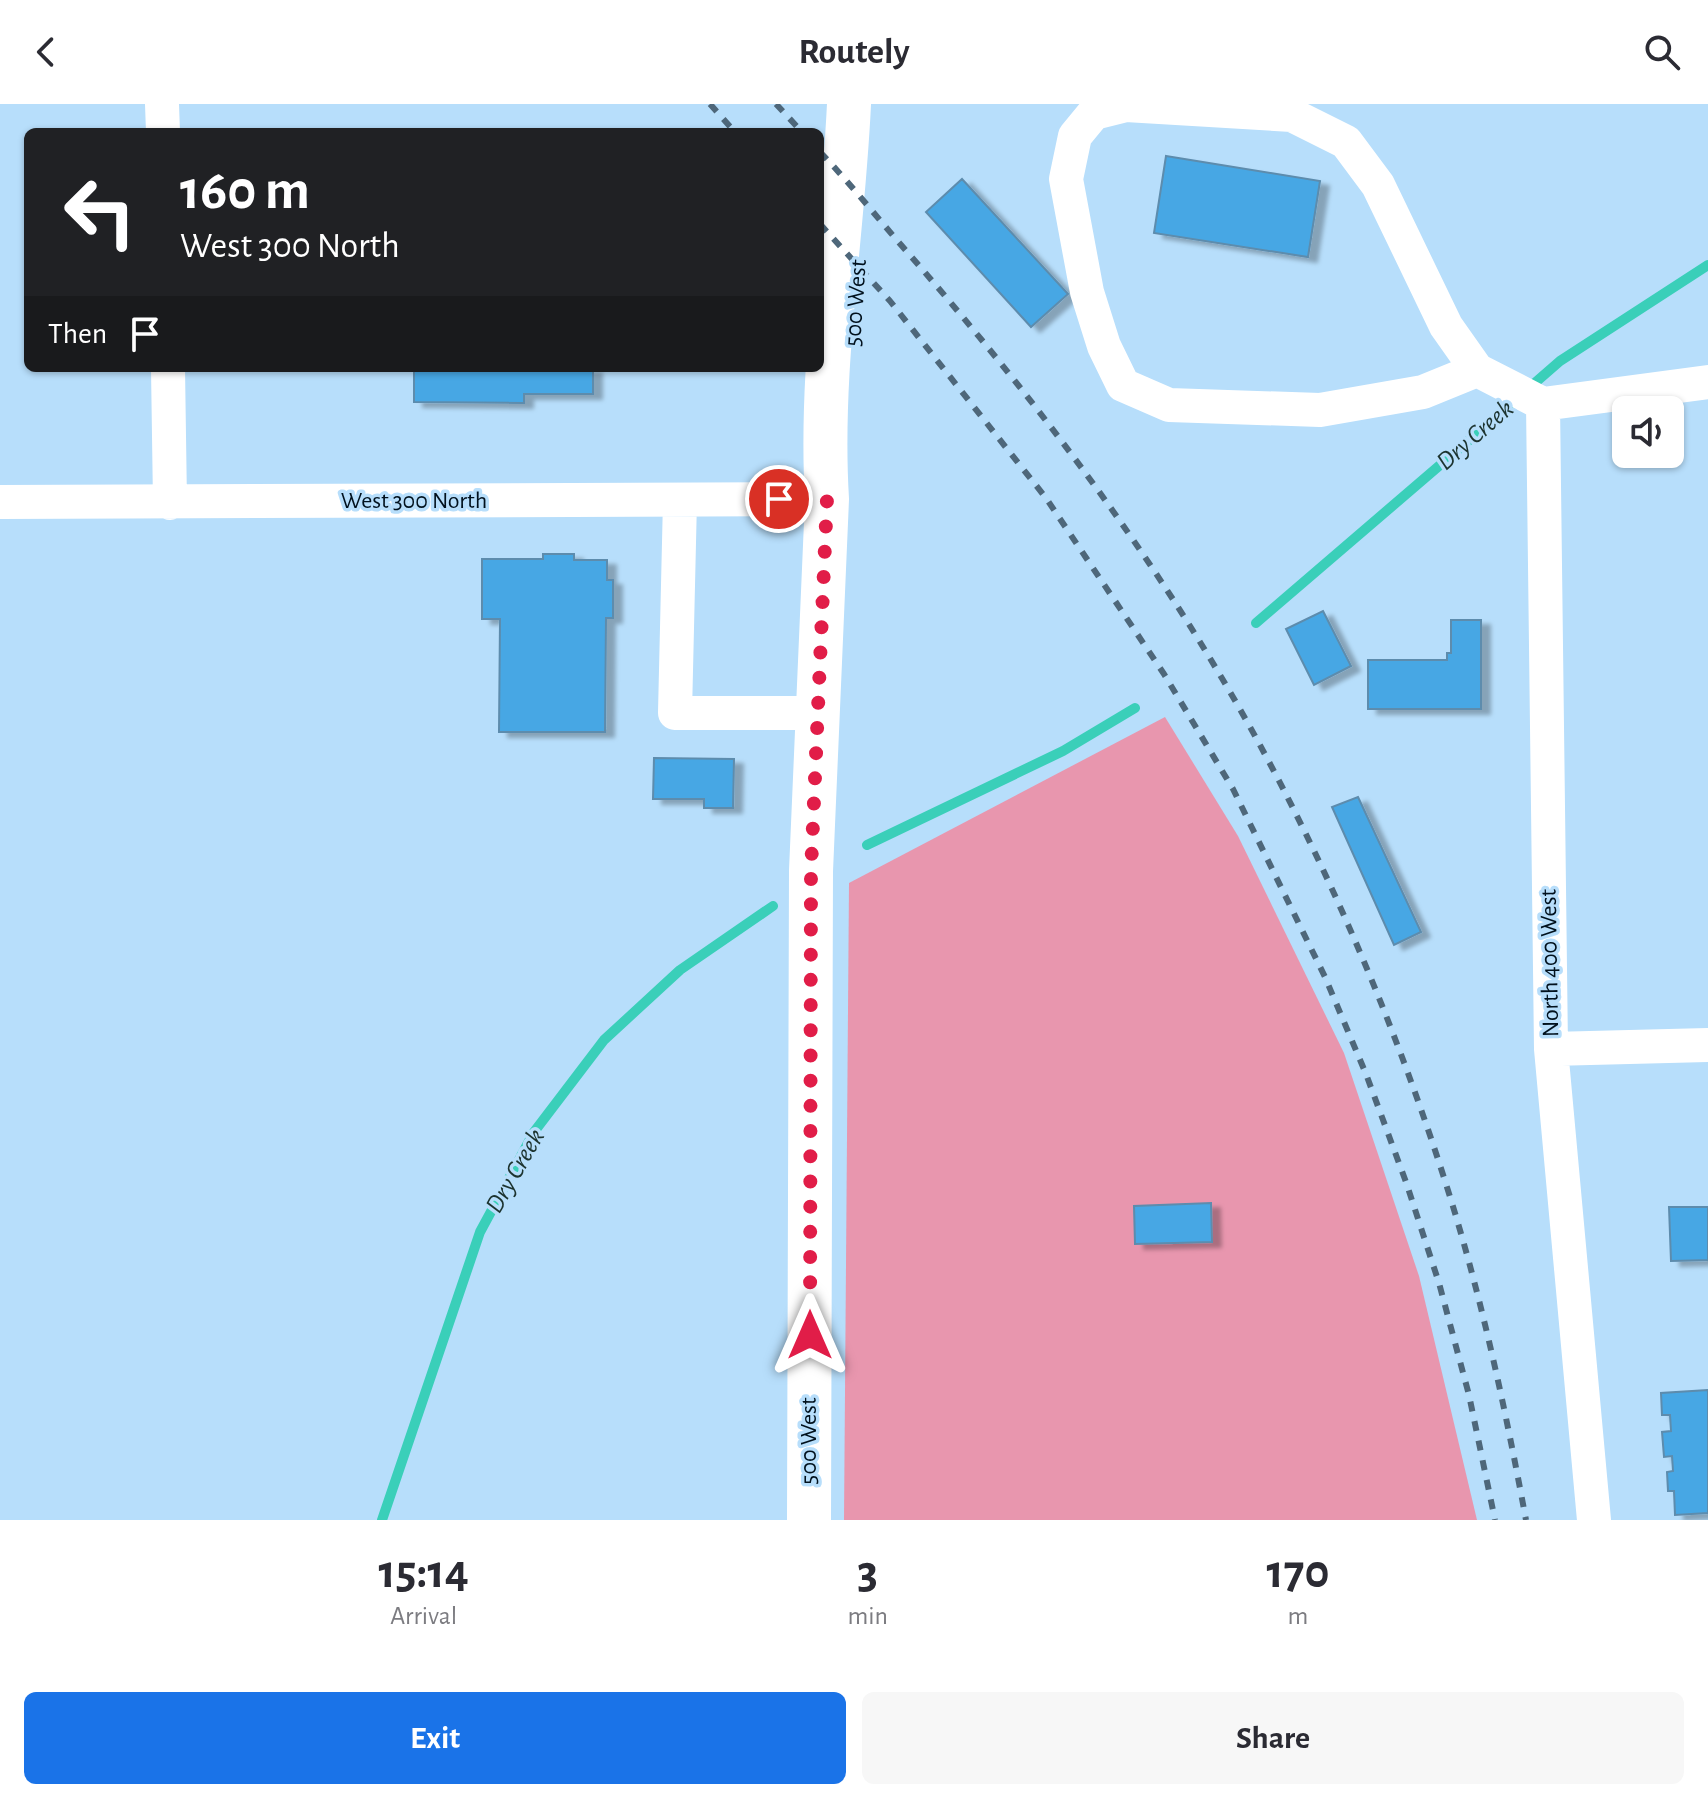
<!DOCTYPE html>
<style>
:root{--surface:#fff;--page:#f7f7f7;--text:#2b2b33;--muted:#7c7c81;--accent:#1a73e8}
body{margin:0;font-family:"Alegreya Sans",sans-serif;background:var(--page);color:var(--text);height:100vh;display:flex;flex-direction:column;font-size:30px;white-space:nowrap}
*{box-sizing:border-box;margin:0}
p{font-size:26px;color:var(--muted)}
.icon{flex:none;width:44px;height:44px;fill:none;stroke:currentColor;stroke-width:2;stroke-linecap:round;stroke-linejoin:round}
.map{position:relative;height:1416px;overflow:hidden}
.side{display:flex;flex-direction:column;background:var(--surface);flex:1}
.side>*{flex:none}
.guide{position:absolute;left:24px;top:24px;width:800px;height:244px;border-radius:12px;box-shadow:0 2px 6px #0004;background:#202124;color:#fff;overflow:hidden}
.fabs{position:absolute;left:1612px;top:292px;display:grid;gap:16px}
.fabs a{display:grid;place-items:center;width:72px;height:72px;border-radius:12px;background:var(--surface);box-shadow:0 2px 6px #0004;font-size:40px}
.pin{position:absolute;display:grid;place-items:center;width:68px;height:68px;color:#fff;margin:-34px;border:4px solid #fff;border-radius:50%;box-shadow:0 2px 8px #0007}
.me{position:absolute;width:88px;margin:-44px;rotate:0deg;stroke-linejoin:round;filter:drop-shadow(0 0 6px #0008)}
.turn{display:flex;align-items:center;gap:28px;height:168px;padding:0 24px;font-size:36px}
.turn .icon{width:104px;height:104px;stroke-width:2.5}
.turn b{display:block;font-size:56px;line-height:68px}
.then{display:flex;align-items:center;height:76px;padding:0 24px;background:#0003;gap:16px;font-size:30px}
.eta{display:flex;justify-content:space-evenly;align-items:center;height:136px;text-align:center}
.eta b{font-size:48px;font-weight:700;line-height:56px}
.button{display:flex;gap:16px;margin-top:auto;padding:16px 24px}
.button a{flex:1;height:92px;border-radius:12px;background:var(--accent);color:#fff;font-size:32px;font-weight:700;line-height:92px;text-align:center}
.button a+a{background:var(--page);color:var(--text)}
header{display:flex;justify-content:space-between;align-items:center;height:104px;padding:0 24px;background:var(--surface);font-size:36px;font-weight:700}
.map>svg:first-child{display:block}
.green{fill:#e896ae}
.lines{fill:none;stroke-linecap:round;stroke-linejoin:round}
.stream{stroke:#3acfb9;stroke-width:10}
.building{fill:#47a7e4;stroke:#5d8cad;stroke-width:2;filter:url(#shadow)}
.minor{stroke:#fff;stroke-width:34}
.major{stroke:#fff;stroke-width:44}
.rail{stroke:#4e677a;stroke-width:6;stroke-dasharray:10 10;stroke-linecap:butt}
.route{stroke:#e11d48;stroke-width:14;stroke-dasharray:0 25.2}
.labels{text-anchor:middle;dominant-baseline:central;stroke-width:7;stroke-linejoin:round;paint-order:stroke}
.street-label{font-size:24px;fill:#01111d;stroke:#b7defb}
.water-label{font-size:26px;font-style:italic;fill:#1c332f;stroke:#b7defb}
</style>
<header><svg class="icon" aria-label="back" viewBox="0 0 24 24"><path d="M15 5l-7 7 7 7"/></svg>Routely<svg class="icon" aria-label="search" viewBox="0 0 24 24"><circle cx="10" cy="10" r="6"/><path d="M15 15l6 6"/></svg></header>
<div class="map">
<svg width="1708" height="1416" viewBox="0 0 1708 1416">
<defs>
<filter id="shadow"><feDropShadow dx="9" dy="5" stdDeviation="2" flood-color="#0004"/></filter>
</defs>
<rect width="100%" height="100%" fill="#b7defb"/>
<path class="green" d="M 1165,613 L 1238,732 L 1344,949 L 1419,1172 L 1477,1416 L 844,1416 L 849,779 Z"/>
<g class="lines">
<path class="stream" d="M 1529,284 L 1560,257 L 1708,161
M 1256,519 L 1517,295
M 867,741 L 1063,647 L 1135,604
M 382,1416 L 480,1128 L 534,1028 L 604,936 L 680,866 L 773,802"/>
</g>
<path class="building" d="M 1166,52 L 1320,77 L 1308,153 L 1154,129 Z
M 962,75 L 1068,190 L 1031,223 L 926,108 Z
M 414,264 L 593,264 L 593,290 L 524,290 L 524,299 L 414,298 Z
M 543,450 L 574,450 L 574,456 L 607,456 L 607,476 L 613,476 L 613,514 L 606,514 L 605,628 L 499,628 L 500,515 L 482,515 L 482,455 L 543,455 Z
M 1323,507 L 1351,562 L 1314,581 L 1286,525 Z
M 1451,516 L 1481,516 L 1481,605 L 1368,605 L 1368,556 L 1447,556 L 1447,549 L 1451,549 Z
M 654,654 L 734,655 L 733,704 L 704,704 L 704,695 L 653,695 Z
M 1358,693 L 1421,828 L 1394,841 L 1332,703 Z
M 1211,1099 L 1212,1138 L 1135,1140 L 1134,1102 Z
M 1669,1103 L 1708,1103 L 1708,1156 L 1671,1157 Z
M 1708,1286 L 1708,1409 L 1675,1411 L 1674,1387 L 1668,1387 L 1667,1368 L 1673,1367 L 1672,1352 L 1664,1353 L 1662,1328 L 1671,1327 L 1670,1311 L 1662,1311 L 1661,1289 Z"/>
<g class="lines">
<path class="minor" d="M 162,0 L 163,28
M 168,264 L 170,399
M 1477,266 L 1423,288 L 1320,306 L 1169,301 L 1123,281 L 1104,242 L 1087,188 L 1066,75 L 1075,32 L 1094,9 L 1126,1 L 1292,11 L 1346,38 L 1378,81 L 1446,222 L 1477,266 L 1543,300
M 1543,300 L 1551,945 L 1594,1416
M 1543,300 L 1708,278
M 680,396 L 675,609 L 820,609
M 0,398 L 827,395
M 1551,945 L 1708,941"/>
<path class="major" d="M 809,1416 L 811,767 L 827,395 C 819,264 843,131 849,0"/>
<path class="rail" d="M 710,0 L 735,28
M 776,0 L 802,28
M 820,48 C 849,78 875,111 902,142 C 1035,294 1158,456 1255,632 C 1333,774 1397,926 1446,1080 C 1481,1190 1505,1303 1526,1416
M 820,120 L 890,197 L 1046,394 L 1164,570 L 1233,685 L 1325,873 L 1366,970 L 1406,1078 L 1439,1179 L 1469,1291 L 1495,1416"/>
</g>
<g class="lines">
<path class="route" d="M 779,395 L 827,395 L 811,767 L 810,1231"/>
</g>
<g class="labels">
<g class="street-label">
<text transform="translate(856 199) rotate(-86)">500 West</text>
<text x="414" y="397">West 300 North</text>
<text transform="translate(1550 859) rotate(-91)">North 400 West</text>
<text transform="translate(809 1337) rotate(-90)">500 West</text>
</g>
<g class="water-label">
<text transform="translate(1475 331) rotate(-41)">Dry Creek</text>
<text transform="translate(515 1067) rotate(-60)">Dry Creek</text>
</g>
</g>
</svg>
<div class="fabs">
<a><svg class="icon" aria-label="sound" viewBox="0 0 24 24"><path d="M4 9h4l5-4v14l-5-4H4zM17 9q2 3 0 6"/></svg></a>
</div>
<div class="pin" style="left:779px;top:395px;background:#d93025"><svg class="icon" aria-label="arrive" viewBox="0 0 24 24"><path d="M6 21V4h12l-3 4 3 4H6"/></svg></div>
<svg class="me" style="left:810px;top:1231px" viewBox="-20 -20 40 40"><path d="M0-17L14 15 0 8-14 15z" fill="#e11d48" stroke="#fff" stroke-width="4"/></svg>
<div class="guide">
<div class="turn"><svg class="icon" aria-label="left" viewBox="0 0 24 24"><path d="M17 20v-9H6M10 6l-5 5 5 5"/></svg><div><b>160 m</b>West 300 North</div></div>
<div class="then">Then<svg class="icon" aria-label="arrive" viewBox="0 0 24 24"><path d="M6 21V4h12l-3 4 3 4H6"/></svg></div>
</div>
</div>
<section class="side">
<div class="eta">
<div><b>15:14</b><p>Arrival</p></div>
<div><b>3</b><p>min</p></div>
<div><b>170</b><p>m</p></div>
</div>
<div class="button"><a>Exit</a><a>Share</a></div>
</section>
